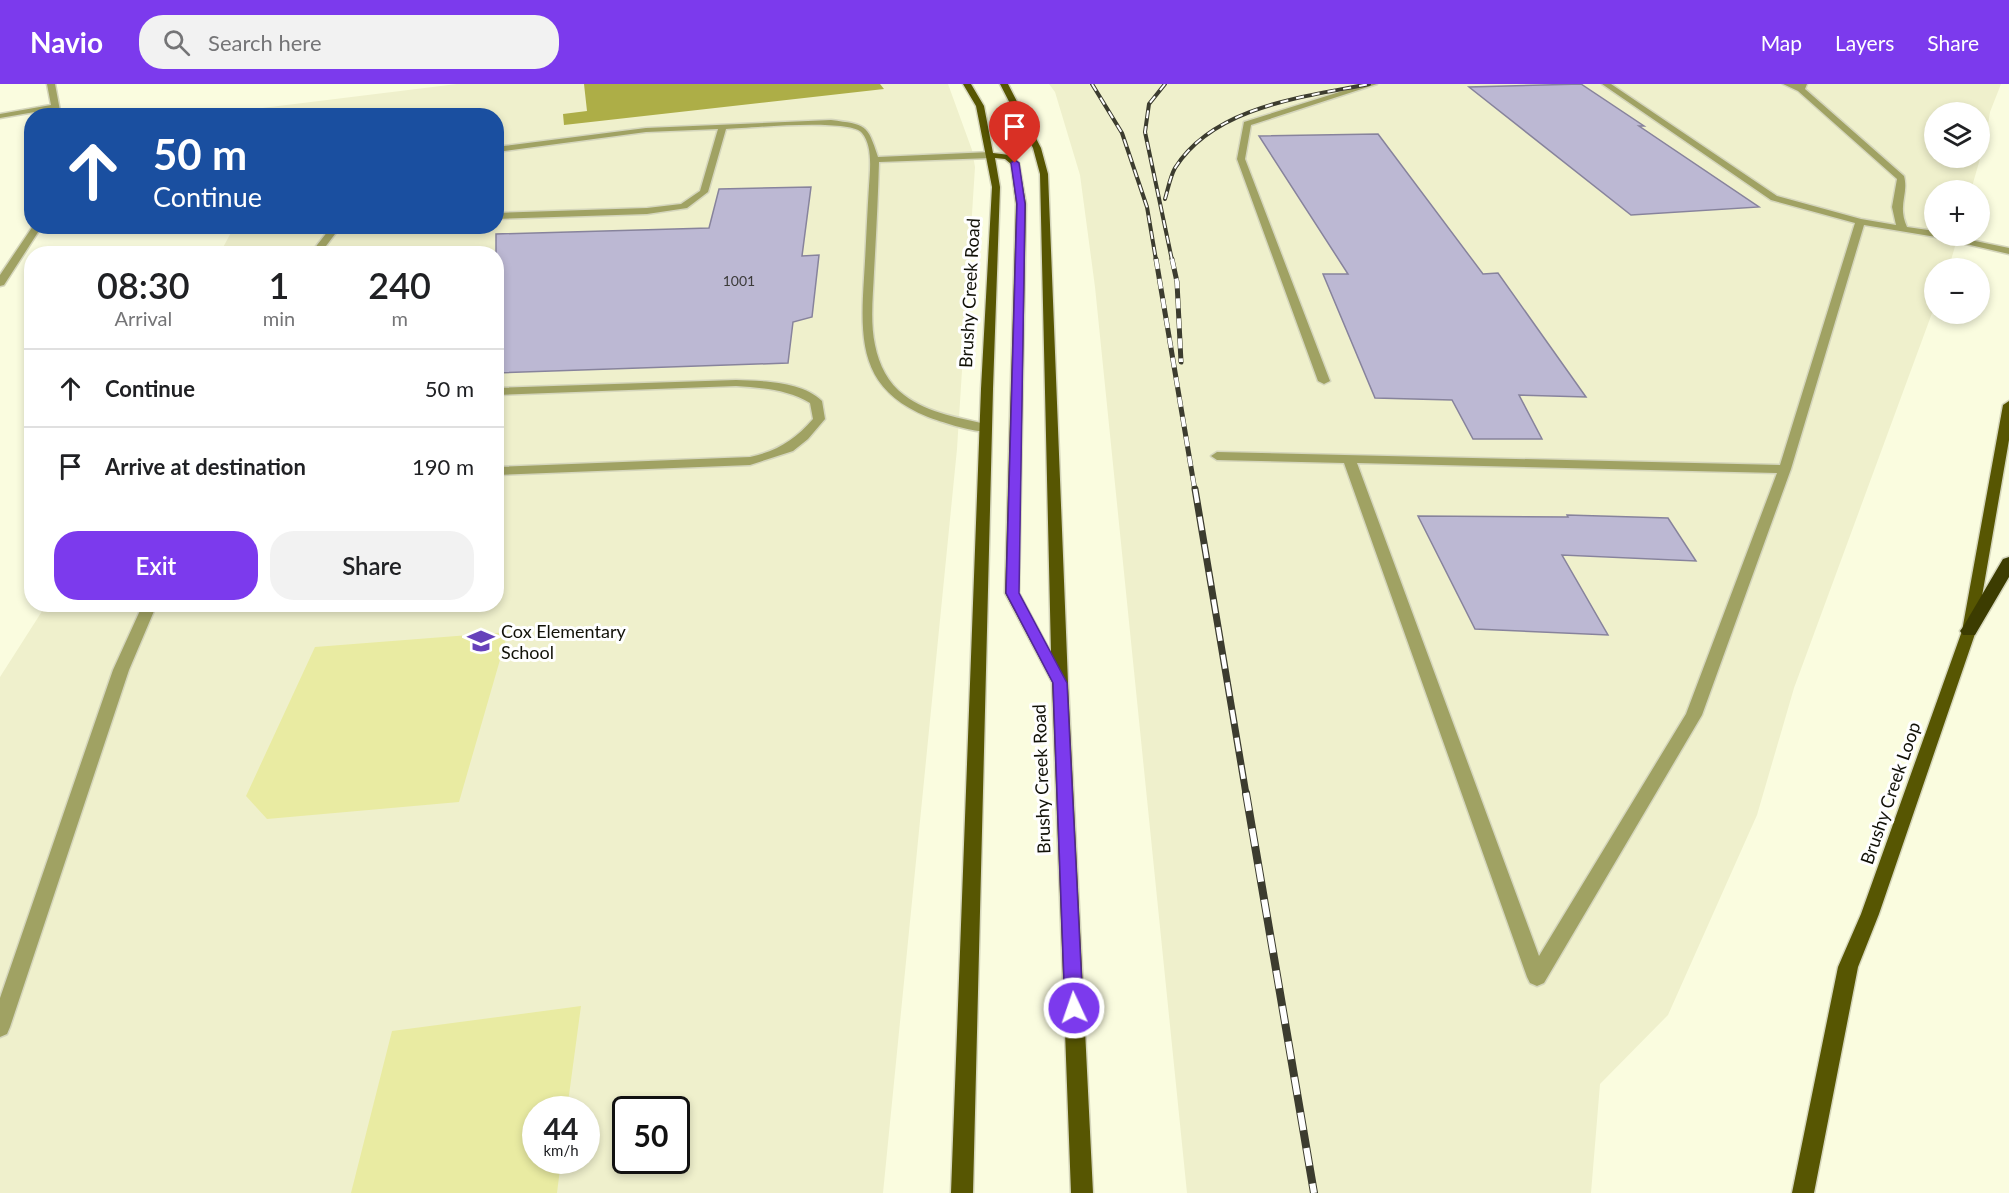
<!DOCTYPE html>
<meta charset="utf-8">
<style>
:root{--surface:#fff;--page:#f2f2f2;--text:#202124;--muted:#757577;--line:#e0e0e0;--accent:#7c3aed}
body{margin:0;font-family:Lato,sans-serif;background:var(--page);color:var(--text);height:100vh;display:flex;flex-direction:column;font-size:22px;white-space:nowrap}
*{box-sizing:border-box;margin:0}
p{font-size:20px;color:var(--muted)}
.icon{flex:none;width:33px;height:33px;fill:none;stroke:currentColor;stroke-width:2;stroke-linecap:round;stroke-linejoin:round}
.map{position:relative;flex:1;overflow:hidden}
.panel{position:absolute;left:24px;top:162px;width:480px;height:366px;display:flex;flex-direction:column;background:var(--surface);border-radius:24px;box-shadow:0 3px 9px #0003}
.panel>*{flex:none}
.guide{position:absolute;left:24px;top:24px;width:480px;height:126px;border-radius:24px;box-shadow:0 3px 9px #0003;background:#1a4fa0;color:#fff;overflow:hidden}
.tools{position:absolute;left:1924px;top:18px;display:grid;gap:12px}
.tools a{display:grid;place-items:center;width:66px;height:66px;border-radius:50%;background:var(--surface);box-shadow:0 3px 9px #0003;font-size:30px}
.speed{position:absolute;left:522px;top:1012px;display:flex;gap:12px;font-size:30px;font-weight:700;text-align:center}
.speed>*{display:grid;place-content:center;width:78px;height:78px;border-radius:50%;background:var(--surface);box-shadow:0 3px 9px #0003;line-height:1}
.speed small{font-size:15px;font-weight:400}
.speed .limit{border:3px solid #111;border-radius:9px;background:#fff;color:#111}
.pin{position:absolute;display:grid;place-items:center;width:51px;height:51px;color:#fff;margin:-62px -26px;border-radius:50% 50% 50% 0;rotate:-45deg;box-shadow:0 0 6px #0007}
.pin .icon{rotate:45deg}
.me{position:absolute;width:66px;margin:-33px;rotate:357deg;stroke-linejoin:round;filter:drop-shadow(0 0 4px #0008)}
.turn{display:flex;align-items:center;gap:21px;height:126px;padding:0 30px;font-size:27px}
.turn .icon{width:78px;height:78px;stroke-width:2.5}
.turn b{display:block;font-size:42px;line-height:51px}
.eta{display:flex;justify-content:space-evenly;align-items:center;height:102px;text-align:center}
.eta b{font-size:36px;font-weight:600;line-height:42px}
.action{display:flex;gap:12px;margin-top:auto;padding:12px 30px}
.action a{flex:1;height:69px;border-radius:24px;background:var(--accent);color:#fff;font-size:24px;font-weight:600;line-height:69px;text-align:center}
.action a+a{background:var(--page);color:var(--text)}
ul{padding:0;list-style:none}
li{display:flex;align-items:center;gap:18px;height:78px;padding:0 30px;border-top:2px solid var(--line)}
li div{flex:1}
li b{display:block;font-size:22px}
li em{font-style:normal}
header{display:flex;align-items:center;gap:36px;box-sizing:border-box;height:84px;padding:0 30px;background:var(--accent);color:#fff}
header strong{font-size:28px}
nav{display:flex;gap:33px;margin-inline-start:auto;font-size:21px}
.search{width:420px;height:54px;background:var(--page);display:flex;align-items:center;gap:15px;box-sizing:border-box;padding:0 21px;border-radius:24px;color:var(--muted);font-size:22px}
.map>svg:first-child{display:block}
.built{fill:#eff0cc;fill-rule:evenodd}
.green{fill:#e9eba2}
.water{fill:#adae47}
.building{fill:#bcb8d3;stroke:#87839c;stroke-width:1.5}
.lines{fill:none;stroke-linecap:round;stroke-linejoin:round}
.minor-casing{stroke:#d5d6bc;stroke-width:3}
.major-casing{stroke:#d5d6bc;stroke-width:3}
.highway-casing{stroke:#d5d6bc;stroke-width:3}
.minor{fill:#a0a263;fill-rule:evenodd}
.major{fill:#575602;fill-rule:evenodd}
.highway{fill:#3c3c01;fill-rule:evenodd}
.rail-far3-casing{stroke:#3c3c2f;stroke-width:4}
.rail-far2-casing{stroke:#3c3c2f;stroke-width:5}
.rail-far1-casing{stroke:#3c3c2f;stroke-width:7}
.rail-casing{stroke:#3c3c2f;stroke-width:8}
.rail-far3{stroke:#fff;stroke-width:2;stroke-dasharray:8;stroke-linecap:butt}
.rail-far2{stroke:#fff;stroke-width:4;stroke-dasharray:10;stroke-linecap:butt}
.rail-far1{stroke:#fff;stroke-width:4.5;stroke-dasharray:14;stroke-linecap:butt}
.rail{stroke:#fff;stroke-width:6;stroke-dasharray:18;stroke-linecap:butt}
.route{fill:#7c3aed;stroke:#51269a;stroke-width:1.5}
.labels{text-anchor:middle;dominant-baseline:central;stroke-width:6;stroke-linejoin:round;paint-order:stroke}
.far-number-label{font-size:14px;fill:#3c3b3a}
.street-label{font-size:18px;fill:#111107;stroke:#fff}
.poi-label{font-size:18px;fill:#111107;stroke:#fff;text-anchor:start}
</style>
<header>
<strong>Navio</strong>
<div class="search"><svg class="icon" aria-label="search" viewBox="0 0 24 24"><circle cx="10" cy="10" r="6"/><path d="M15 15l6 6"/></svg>Search here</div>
<nav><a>Map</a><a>Layers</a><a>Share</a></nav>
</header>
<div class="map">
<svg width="2009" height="1109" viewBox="0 0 2009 1109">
<rect width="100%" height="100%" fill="#fafcdf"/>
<path class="built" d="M 457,0 L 948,0 L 972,66 L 975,83 L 957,365 L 883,1109 L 0,1109 L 0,593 L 46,521 L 496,520 L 496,170 L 220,169 L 234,143 L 496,142 L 496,32 L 245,31 L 246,26 ZM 536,1026 L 586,1026 L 586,1077 L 536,1077 ZM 626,1026 L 676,1026 L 676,1077 L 626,1077 Z
M 1049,0 L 2001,0 L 1990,28 L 1986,54 L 1971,106 L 1935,106 L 1935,152 L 1958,152 L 1949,183 L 1935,184 L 1935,221 L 1794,604 L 1757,731 L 1668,931 L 1600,1000 L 1591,1109 L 1187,1109 L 1095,203 L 1080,91 L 1055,8 ZM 1935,28 L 1980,28 L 1980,74 L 1935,74 Z"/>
<path class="green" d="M 508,548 L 459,718 L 267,735 L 246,712 L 315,563 Z
M 581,922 L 567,1026 L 536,1026 L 536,1077 L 561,1077 L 557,1109 L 351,1109 L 392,947 Z"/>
<path class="water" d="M 584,0 L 880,0 L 884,5 L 564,41 L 563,30 L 587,27 Z"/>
<path class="building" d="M 1581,0 L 1644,42 L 1639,42 L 1759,123 L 1631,131 L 1469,3 Z
M 1378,50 L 1483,190 L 1498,189 L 1586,313 L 1519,311 L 1542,355 L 1473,355 L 1452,316 L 1375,314 L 1323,190 L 1348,190 L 1259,52 Z
M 811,103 L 802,172 L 819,171 L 812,233 L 793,238 L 788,279 L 496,289 L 496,150 L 709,144 L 719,105 Z
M 1567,431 L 1668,434 L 1696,477 L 1562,471 L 1608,551 L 1475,545 L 1418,432 L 1568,433 Z"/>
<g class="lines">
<defs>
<path id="minor" d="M 47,0 L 55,0 L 61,32 L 53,32 L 52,25 L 0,34 L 0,30 L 51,21 Z
M 1365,0 L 1377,0 L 1251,41 L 1245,75 L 1330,297 L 1324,300 L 1318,297 L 1237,75 L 1244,38 Z
M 1602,0 L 1611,0 L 1777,112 L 1861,135 L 1896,141 L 1892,123 L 1897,95 L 1798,7 L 1783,0 L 1807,0 L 1805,5 L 1904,92 C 1909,111 1897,120 1907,143 L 1935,147 L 1935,152 L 1951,152 L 2009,164 L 2009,170 L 1936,153 L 1864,141 L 1791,385 L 1702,631 L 1544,899 L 1537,902 L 1530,899 L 1527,893 L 1344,379 L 1217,376 L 1211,372 L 1217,368 L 1780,381 L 1855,139 L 1771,116 ZM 1357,379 L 1777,389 L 1686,630 L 1539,872 Z
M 831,36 C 866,41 867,39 878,73 L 991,68 L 995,71 L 991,74 L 879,78 C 878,115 876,152 874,188 C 873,212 870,238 875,261 C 879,281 888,299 904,311 C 929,330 961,334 990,341 L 990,347 C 977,350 942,338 928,333 C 860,306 860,258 864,194 C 866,163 867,133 869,102 C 870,86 873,62 862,49 C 850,34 748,44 726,45 L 708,108 L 687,124 L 647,130 L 496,135 L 496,129 L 647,124 L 681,120 L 700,107 L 718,45 L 646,48 L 496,68 L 496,63 L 646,44 Z
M 33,142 L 42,142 L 4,201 L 0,202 L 0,191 Z
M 332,142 L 341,142 L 320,170 L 310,170 Z
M 736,296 C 762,297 802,297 822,317 L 825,335 L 808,355 L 793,367 L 750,381 L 496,391 L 496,383 L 750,373 C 777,367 795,356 813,335 L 810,319 C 787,305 762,304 736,302 L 496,311 L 496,304 Z
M 143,520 L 157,520 L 129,586 L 10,943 L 7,950 L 0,953 L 0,914 L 113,586 Z"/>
<path id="major" d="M 963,0 L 971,0 L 984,22 L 993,69 L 1010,71 L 1019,79 L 1026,120 L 1019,509 L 1051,569 L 1040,90 L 1033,64 L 1000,0 L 1008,0 L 1041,64 L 1048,90 L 1068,599 L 1093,1109 L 1071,1109 L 1052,598 L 1005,509 L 1016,120 L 1011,80 L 1005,75 L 995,74 L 1000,103 L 993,305 L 973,1109 L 951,1109 L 981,305 L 992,103 L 976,22 Z
M 2009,317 L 2009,356 L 1976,547 L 1879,830 L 1858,883 L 1814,1109 L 1792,1109 L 1838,883 L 1861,830 L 1962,547 L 2003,321 Z"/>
<path id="highway" d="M 2009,473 L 2009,493 L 1975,551 L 1963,551 L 1960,547 L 1963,543 L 2003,475 Z"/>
</defs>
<use href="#minor" class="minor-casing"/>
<use href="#major" class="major-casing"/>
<use href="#highway" class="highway-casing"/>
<use href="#minor" class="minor"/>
<use href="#major" class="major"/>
<use href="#highway" class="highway"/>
<defs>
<path id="rail-far3" d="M 1092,0 L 1122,49 L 1147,123 L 1156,176
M 1165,0 L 1149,20 L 1145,48 L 1172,176
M 1165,115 C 1168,105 1170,93 1175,84 C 1214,22 1304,13 1369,0"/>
<path id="rail-far2" d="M 1156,175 L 1195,407
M 1172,175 L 1177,198 L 1181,278"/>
<path id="rail-far1" d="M 1195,405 L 1246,710"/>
<path id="rail" d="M 1246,709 L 1314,1109"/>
</defs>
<use href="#rail-far3" class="rail-far3-casing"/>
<use href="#rail-far2" class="rail-far2-casing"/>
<use href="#rail-far1" class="rail-far1-casing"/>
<use href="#rail" class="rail-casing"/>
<use href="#rail-far3" class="rail-far3"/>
<use href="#rail-far2" class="rail-far2"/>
<use href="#rail-far1" class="rail-far1"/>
<use href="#rail" class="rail"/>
</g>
<path class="route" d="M 1015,76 L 1019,79 L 1025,120 L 1019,509 L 1067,599 L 1083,924 L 1080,930 L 1074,932 L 1067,930 L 1065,924 L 1053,599 L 1006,509 L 1017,120 L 1011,79 Z"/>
<defs>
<symbol id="school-bare" viewBox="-9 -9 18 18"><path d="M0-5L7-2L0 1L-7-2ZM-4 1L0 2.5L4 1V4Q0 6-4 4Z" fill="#6641ba" stroke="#fff" stroke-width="2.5" paint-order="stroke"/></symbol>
</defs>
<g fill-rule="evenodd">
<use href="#school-bare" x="462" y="538" width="38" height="38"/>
</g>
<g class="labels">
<g class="far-number-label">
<text x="739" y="196">1001</text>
</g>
<g class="street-label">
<text transform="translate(969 209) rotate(-87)">Brushy Creek Road</text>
<text transform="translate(1041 695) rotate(-92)">Brushy Creek Road</text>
<text transform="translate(1890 709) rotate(-71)">Brushy Creek Loop</text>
</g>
<g class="poi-label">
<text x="501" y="547">Cox Elementary<tspan x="501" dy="21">School</tspan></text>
</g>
</g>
</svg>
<div class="tools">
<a><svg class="icon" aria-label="layers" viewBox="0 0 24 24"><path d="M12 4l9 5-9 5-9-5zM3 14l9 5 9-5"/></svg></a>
<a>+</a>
<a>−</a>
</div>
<div class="speed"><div>44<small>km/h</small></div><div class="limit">50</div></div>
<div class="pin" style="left:1015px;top:79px;background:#d93025"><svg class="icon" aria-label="arrive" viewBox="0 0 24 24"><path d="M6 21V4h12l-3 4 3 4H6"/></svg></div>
<svg class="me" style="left:1074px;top:924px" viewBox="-20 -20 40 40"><circle r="17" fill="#7c3aed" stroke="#fff" stroke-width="3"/><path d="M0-11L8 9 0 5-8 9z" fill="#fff"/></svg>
<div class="guide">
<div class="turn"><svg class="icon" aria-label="ahead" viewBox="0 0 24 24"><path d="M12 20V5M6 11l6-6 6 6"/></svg><div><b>50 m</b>Continue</div></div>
</div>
<section class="panel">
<div class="eta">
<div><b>08:30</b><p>Arrival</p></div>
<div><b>1</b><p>min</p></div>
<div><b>240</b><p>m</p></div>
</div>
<ul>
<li><svg class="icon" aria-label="ahead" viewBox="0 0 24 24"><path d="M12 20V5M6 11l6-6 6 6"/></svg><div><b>Continue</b></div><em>50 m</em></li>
<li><svg class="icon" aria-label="arrive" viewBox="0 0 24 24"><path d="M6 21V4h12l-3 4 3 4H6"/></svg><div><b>Arrive at destination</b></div><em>190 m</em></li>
</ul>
<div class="action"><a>Exit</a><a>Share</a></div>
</section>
</div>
